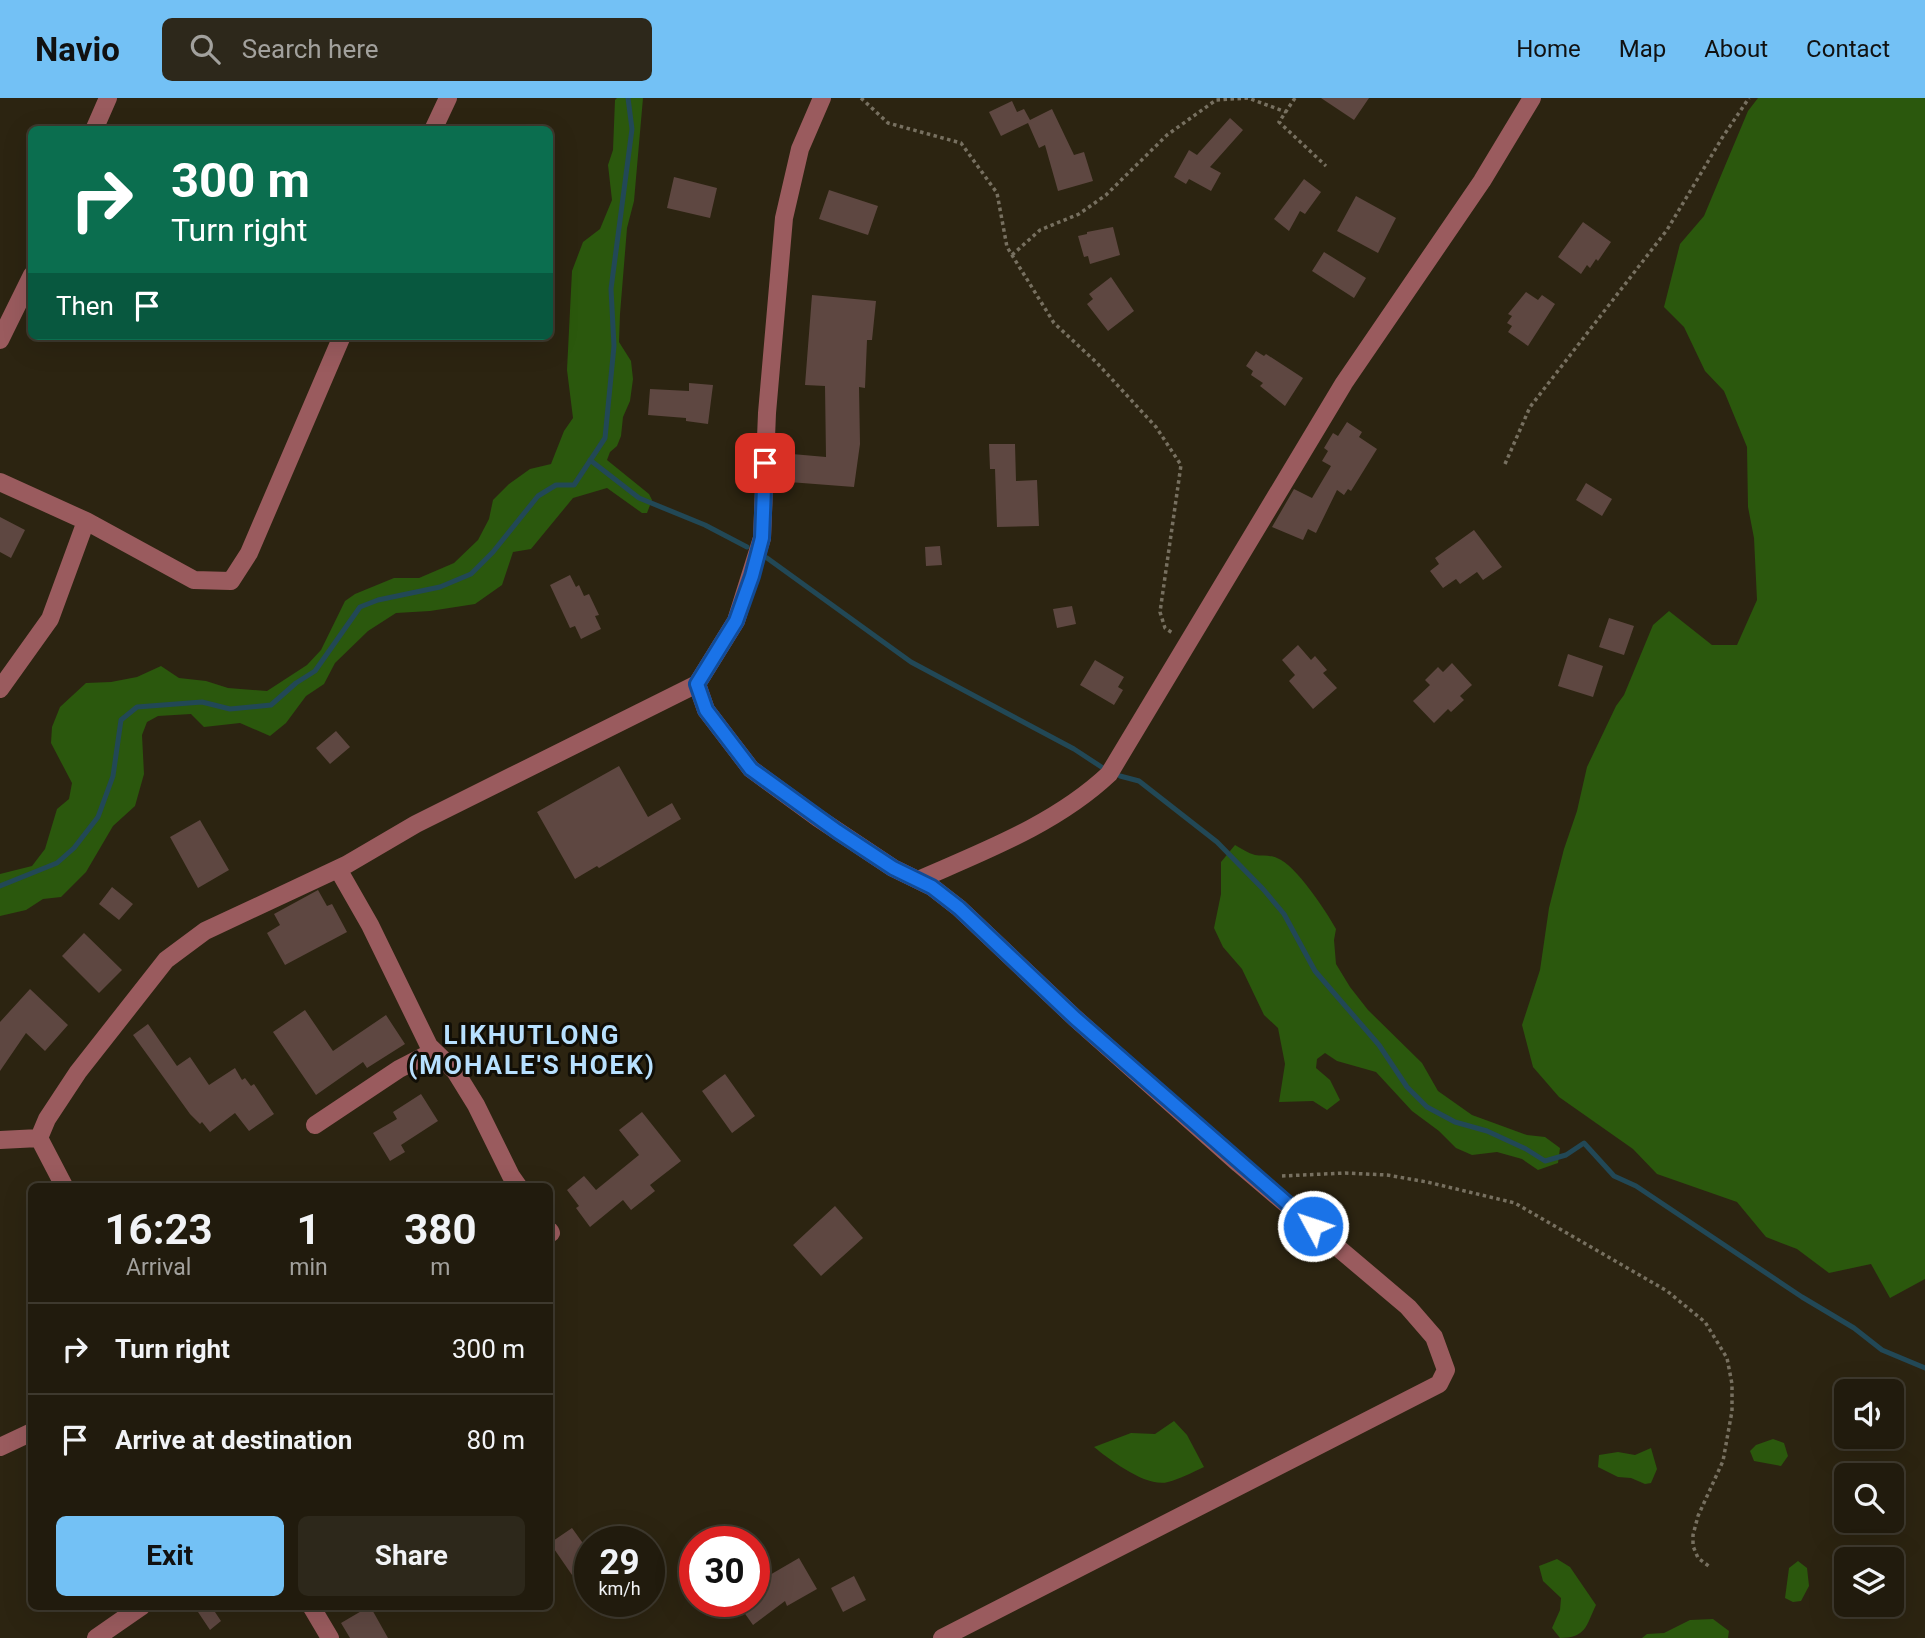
<!DOCTYPE html>
<style>
:root{--surface:#211b0d;--page:#2d281b;--text:#f1f3f6;--muted:#a2a19d;--line:#3e392e;--accent:#73c1f5}
body{margin:0;font-family:Roboto,sans-serif;background:var(--page);color:var(--text);height:100vh;display:flex;flex-direction:column;font-size:26px;white-space:nowrap}
*{box-sizing:border-box;margin:0}
p{font-size:23px;color:var(--muted)}
.icon{flex:none;width:38px;height:38px;fill:none;stroke:currentColor;stroke-width:2;stroke-linecap:round;stroke-linejoin:round}
.map{position:relative;flex:1;overflow:hidden}
.side{position:absolute;left:28px;top:1085px;width:525px;height:427px;display:flex;flex-direction:column;background:var(--surface);border-radius:10px;box-shadow:0 7px 28px #0002,0 0 0 2px var(--line)}
.side>*{flex:none}
.top-card{position:absolute;left:28px;top:28px;width:525px;height:214px;border-radius:10px;box-shadow:0 7px 28px #0002,0 0 0 2px var(--line);background:#0b6e4f;color:#fff;overflow:hidden}
.buttons{position:absolute;left:1834px;top:1281px;display:grid;gap:14px}
.buttons a{display:grid;place-items:center;width:70px;height:70px;border-radius:10px;background:var(--surface);box-shadow:0 7px 28px #0002,0 0 0 2px var(--line);font-size:35px}
.speed{position:absolute;left:574px;top:1428px;display:flex;gap:14px;font-size:35px;font-weight:700;text-align:center}
.speed>*{display:grid;place-content:center;width:91px;height:91px;border-radius:50%;background:var(--surface);box-shadow:0 7px 28px #0002,0 0 0 2px var(--line);line-height:1}
.speed small{font-size:18px;font-weight:400}
.speed .limit{border:10px solid #d22;background:#fff;color:#111}
.pin{position:absolute;display:grid;place-items:center;width:60px;height:60px;color:#fff;margin:-30px;border-radius:14px;box-shadow:0 4px 10px #0006}
.me{position:absolute;width:77px;margin:-38px;rotate:310deg;stroke-linejoin:round;filter:drop-shadow(0 0 5px #0008)}
.turn{display:flex;align-items:center;gap:24px;height:147px;padding:0 28px;font-size:32px}
.turn .icon{width:91px;height:91px;stroke-width:2.5}
.turn b{display:block;font-size:49px;line-height:60px}
.then{display:flex;align-items:center;height:66px;padding:0 28px;background:#0003;gap:14px;font-size:26px}
.eta{display:flex;justify-content:space-evenly;align-items:center;height:119px;text-align:center}
.eta b{font-size:42px;font-weight:700;line-height:49px}
.cta{display:flex;gap:14px;margin-top:auto;padding:14px 28px}
.cta a{flex:1;height:80px;border-radius:10px;background:var(--accent);color:#111;font-size:28px;font-weight:700;line-height:80px;text-align:center}
.cta a+a{background:var(--page);color:var(--text)}
ul{padding:0;list-style:none}
li{display:flex;align-items:center;gap:21px;height:91px;padding:0 28px;border-top:2px solid var(--line)}
li div{flex:1}
li b{display:block;font-size:26px}
li em{font-style:normal}
header{display:flex;align-items:center;gap:42px;box-sizing:border-box;height:98px;padding:0 35px;background:var(--accent);color:#111}
header strong{font-size:33px}
nav{display:flex;gap:38px;margin-inline-start:auto;font-size:24px}
.search{width:490px;height:63px;background:var(--page);display:flex;align-items:center;gap:18px;box-sizing:border-box;padding:0 24px;border-radius:10px;color:var(--muted);font-size:26px}
.map>svg:first-child{display:block}
.green{fill:#2b580d}
.lines{fill:none;stroke-linecap:round;stroke-linejoin:round}
.stream{stroke:#224856;stroke-width:5}
.building{fill:#5e4741}
.path{stroke:#777060;stroke-width:3.5;stroke-dasharray:3.5 3.5;stroke-linecap:butt}
.minor{stroke:#9a5b5e;stroke-width:18}
.route-casing{stroke:#114b97;stroke-width:18}
.route{stroke:#1a73e8;stroke-width:12}
.labels{text-anchor:middle;dominant-baseline:central;stroke-width:6;stroke-linejoin:round;paint-order:stroke}
.district-label{font-size:26px;font-weight:bold;letter-spacing:2px;fill:#b7e0fe;stroke:#110e06}
</style>
<header>
<strong>Navio</strong>
<div class="search"><svg class="icon" aria-label="search" viewBox="0 0 24 24"><circle cx="10" cy="10" r="6"/><path d="M15 15l6 6"/></svg>Search here</div>
<nav><a>Home</a><a>Map</a><a>About</a><a>Contact</a></nav>
</header>
<div class="map">
<svg width="1925" height="1540" viewBox="0 0 1925 1540">
<rect width="100%" height="100%" fill="#2c2411"/>
<path class="green" d="M 617,0 L 643,0 L 634,103 L 627,130 L 620,216 L 619,244 L 631,263 L 633,281 L 630,303 L 623,319 L 621,338 L 617,348 L 610,354 L 607,362 L 649,396 L 652,402 L 647,415 L 642,415 L 607,390 L 573,400 L 531,451 L 513,454 L 502,487 L 475,506 L 430,513 L 396,515 L 368,533 L 335,565 L 324,586 L 306,598 L 286,625 L 270,638 L 240,625 L 204,629 L 191,616 L 158,618 L 147,624 L 142,637 L 144,676 L 135,708 L 113,728 L 86,774 L 61,799 L 43,801 L 26,812 L 0,818 L 0,776 L 32,768 L 45,751 L 57,711 L 69,701 L 72,685 L 51,645 L 52,629 L 60,609 L 86,585 L 111,584 L 137,579 L 161,568 L 179,580 L 206,583 L 228,590 L 267,593 L 307,567 L 321,552 L 345,503 L 355,496 L 394,480 L 419,480 L 454,465 L 478,442 L 489,421 L 493,402 L 509,386 L 530,371 L 551,366 L 564,333 L 573,320 L 567,272 L 572,173 L 583,144 L 600,131 L 612,102 L 608,67 L 613,52 L 615,2 Z
M 1758,0 L 1925,0 L 1925,1181 L 1890,1200 L 1871,1166 L 1829,1175 L 1797,1151 L 1766,1139 L 1737,1104 L 1657,1076 L 1633,1051 L 1559,999 L 1533,969 L 1522,927 L 1540,872 L 1549,810 L 1564,751 L 1577,713 L 1587,669 L 1616,608 L 1624,597 L 1653,527 L 1669,513 L 1712,547 L 1737,547 L 1757,502 L 1754,440 L 1748,409 L 1747,349 L 1724,293 L 1705,273 L 1684,229 L 1664,209 L 1680,146 L 1704,118 L 1748,13 Z
M 1235,747 C 1242,751 1248,755 1255,757 C 1262,758 1271,757 1277,760 C 1296,767 1326,813 1336,831 L 1334,842 L 1336,866 L 1350,889 L 1368,912 L 1422,965 L 1438,993 L 1472,1017 L 1527,1037 L 1545,1039 L 1560,1050 L 1558,1065 L 1538,1072 L 1522,1061 L 1497,1054 L 1472,1057 L 1456,1050 L 1439,1033 L 1412,1013 L 1376,974 L 1337,963 L 1325,955 L 1317,961 L 1316,970 L 1330,982 L 1340,1002 L 1327,1012 L 1313,1003 L 1279,1004 L 1285,966 L 1278,930 L 1264,917 L 1242,871 L 1223,849 L 1214,830 L 1221,796 L 1221,764 Z
M 1174,1323 L 1187,1337 L 1204,1369 C 1193,1374 1180,1381 1168,1384 C 1147,1390 1110,1362 1094,1349 L 1131,1335 L 1155,1336 Z
M 1773,1341 L 1784,1345 L 1788,1358 L 1781,1368 L 1754,1363 L 1750,1353 L 1756,1347 Z
M 1651,1350 L 1657,1371 L 1651,1385 L 1645,1386 L 1631,1380 L 1618,1379 L 1598,1369 L 1599,1357 L 1618,1354 L 1635,1357 Z
M 1557,1461 L 1570,1469 L 1596,1507 C 1586,1528 1586,1540 1560,1540 L 1552,1530 L 1560,1512 L 1561,1500 L 1543,1483 L 1539,1468 Z
M 1798,1463 L 1807,1470 L 1809,1488 L 1801,1503 L 1793,1504 L 1785,1500 L 1789,1470 Z
M 1713,1521 L 1729,1533 L 1728,1540 L 1642,1540 L 1647,1536 L 1664,1535 L 1690,1522 Z"/>
<g class="lines">
<path class="stream" d="M 590,362 L 639,400 L 705,427 L 747,449
M 767,460 L 911,564 L 1074,651 L 1103,670
M 1120,678 L 1139,683 L 1217,744 L 1263,791 L 1284,816 L 1315,873 L 1379,947 L 1407,989 L 1427,1009 L 1455,1024 L 1487,1033 L 1526,1051 L 1545,1063 L 1566,1057 L 1584,1045 L 1614,1078 L 1636,1088 L 1802,1199 L 1854,1230 L 1882,1252 L 1925,1270
M 0,788 L 57,765 L 74,750 L 98,719 L 113,678 L 121,622 L 137,609 L 202,604 L 230,611 L 271,607 L 296,585 L 315,573 L 360,509 L 378,502 L 440,489 L 471,476 L 493,454 L 538,398 L 556,387 L 574,387 L 605,340 L 614,248 L 611,191 L 632,31 L 628,0"/>
</g>
<path class="building" d="M 1321,0 L 1369,0 L 1354,22 Z
M 1012,3 L 1017,14 L 1024,11 L 1030,22 L 1052,11 L 1074,57 L 1084,54 L 1093,83 L 1058,93 L 1045,47 L 1039,50 L 1028,25 L 1001,38 L 989,14 Z
M 1230,20 L 1243,32 L 1210,69 L 1221,75 L 1211,93 L 1189,81 L 1186,86 L 1174,79 L 1189,52 L 1197,57 Z
M 674,79 L 717,90 L 710,120 L 667,110 Z
M 1304,81 L 1321,94 L 1305,116 L 1300,113 L 1289,133 L 1274,121 Z
M 829,92 L 878,108 L 868,137 L 819,121 Z
M 1356,98 L 1396,120 L 1378,155 L 1337,133 Z
M 1583,124 L 1611,144 L 1598,163 L 1596,161 L 1590,170 L 1587,167 L 1581,176 L 1558,159 Z
M 1113,129 L 1120,157 L 1090,166 L 1088,158 L 1084,159 L 1078,138 L 1087,136 L 1087,134 Z
M 1324,154 L 1366,180 L 1354,200 L 1312,173 Z
M 1111,179 L 1134,213 L 1108,233 L 1087,206 L 1093,201 L 1089,196 Z
M 1526,194 L 1538,202 L 1542,197 L 1555,206 L 1528,248 L 1508,234 L 1512,228 L 1507,225 L 1512,218 L 1508,216 Z
M 812,197 L 876,203 L 872,242 L 867,242 L 865,290 L 859,289 L 860,346 L 854,389 L 789,384 L 792,356 L 826,359 L 825,288 L 805,287 Z
M 1256,253 L 1264,258 L 1266,256 L 1303,280 L 1285,308 L 1260,288 L 1263,285 L 1251,277 L 1253,273 L 1246,268 Z
M 689,285 L 713,287 L 708,326 L 686,323 L 686,320 L 648,317 L 650,291 L 689,293 Z
M 1347,324 L 1362,334 L 1359,339 L 1377,351 L 1351,393 L 1348,391 L 1344,397 L 1337,392 L 1316,435 L 1308,431 L 1303,442 L 1272,429 L 1294,391 L 1312,400 L 1331,368 L 1322,363 L 1328,353 L 1324,350 L 1333,335 L 1338,338 Z
M 989,346 L 1015,346 L 1016,383 L 1037,382 L 1039,428 L 997,429 L 995,371 L 990,371 Z
M 1586,385 L 1612,401 L 1602,418 L 1576,402 Z
M 0,419 L 25,432 L 11,460 L 0,454 Z
M 1474,432 L 1502,469 L 1483,482 L 1477,474 L 1460,486 L 1456,481 L 1443,490 L 1430,473 L 1439,466 L 1435,460 Z
M 940,448 L 942,467 L 926,468 L 925,449 Z
M 570,477 L 576,489 L 579,487 L 584,498 L 589,496 L 599,517 L 595,518 L 601,531 L 581,541 L 575,528 L 570,530 L 550,487 Z
M 1072,508 L 1076,526 L 1057,530 L 1053,511 Z
M 1609,520 L 1634,528 L 1624,557 L 1599,549 Z
M 1298,547 L 1311,562 L 1315,558 L 1327,572 L 1323,575 L 1337,590 L 1313,611 L 1289,583 L 1295,577 L 1282,562 Z
M 1568,556 L 1603,568 L 1593,599 L 1558,588 Z
M 1095,562 L 1124,579 L 1118,589 L 1123,592 L 1114,607 L 1080,587 Z
M 1452,565 L 1472,587 L 1460,598 L 1464,602 L 1451,614 L 1448,611 L 1434,625 L 1413,603 L 1430,587 L 1425,582 L 1438,569 L 1443,574 Z
M 336,633 L 350,649 L 330,666 L 316,650 Z
M 619,668 L 648,719 L 672,705 L 681,721 L 599,770 L 597,768 L 575,781 L 537,714 Z
M 200,722 L 229,772 L 198,790 L 170,739 Z
M 112,789 L 133,806 L 119,822 L 99,806 Z
M 318,792 L 327,808 L 332,806 L 347,834 L 285,867 L 267,835 L 280,827 L 274,816 Z
M 84,835 L 122,872 L 99,895 L 62,858 Z
M 30,891 L 68,927 L 45,953 L 26,935 L 0,973 L 0,924 Z
M 305,912 L 333,953 L 386,917 L 405,946 L 367,970 L 363,964 L 316,997 L 273,934 Z
M 148,926 L 177,968 L 190,959 L 209,987 L 235,970 L 242,982 L 245,980 L 251,988 L 254,986 L 274,1016 L 249,1033 L 235,1015 L 210,1034 L 202,1024 L 200,1026 L 190,1016 L 133,937 Z
M 725,976 L 755,1018 L 732,1035 L 702,993 Z
M 421,996 L 438,1023 L 401,1047 L 405,1054 L 390,1063 L 373,1035 L 397,1021 L 393,1014 Z
M 642,1014 L 681,1063 L 650,1087 L 655,1093 L 631,1112 L 623,1102 L 590,1129 L 576,1110 L 579,1108 L 567,1092 L 584,1078 L 596,1092 L 639,1057 L 619,1032 Z
M 835,1108 L 863,1140 L 821,1178 L 793,1147 Z
M 572,1430 L 590,1455 L 590,1464 L 572,1477 L 550,1445 Z
M 799,1460 L 817,1491 L 787,1508 L 785,1503 L 753,1527 L 736,1503 L 754,1503 L 754,1486 Z
M 854,1478 L 866,1502 L 843,1514 L 831,1490 Z
M 194,1508 L 211,1508 L 221,1523 L 210,1532 Z
M 370,1508 L 388,1540 L 350,1540 L 341,1525 Z"/>
<g class="lines">
<path class="path" d="M 861,0 L 888,25 L 961,45 L 997,95 L 1007,149 L 1054,225 L 1097,265 L 1156,329 L 1181,367 L 1160,514 L 1165,530 L 1174,536
M 1295,0 L 1279,24 L 1326,68
M 1012,157 L 1040,132 L 1079,116 L 1106,97 L 1167,37 L 1216,2 L 1248,0 L 1286,14
M 1505,366 L 1530,309 L 1667,132 L 1722,40 L 1749,0
M 1282,1078 L 1345,1075 L 1387,1077 L 1427,1084 L 1515,1105 L 1667,1193 L 1705,1224 L 1727,1260 L 1732,1286 L 1732,1313 L 1723,1363 L 1698,1418 L 1693,1437 L 1693,1448 L 1698,1460 L 1710,1469"/>
<path class="minor" d="M 94,32 L 108,0
M 433,32 L 448,0
M 0,242 L 32,177
M 0,384 L 86,423 L 194,482 L 231,483 L 249,455 L 342,238
M 697,586 L 706,612 L 751,671 L 818,720 L 893,770 L 932,789 L 959,810 L 1075,920 L 1239,1066 L 1408,1209 L 1434,1239 L 1446,1272 L 1439,1286 L 942,1540
M 0,591 L 50,521 L 86,423
M 338,771 L 370,827 L 429,948 L 455,973 L 476,1007 L 511,1078 L 518,1088
M 918,782 C 984,753 1056,726 1109,676 L 1344,285 L 1482,83 L 1532,0
M 315,1027 L 399,971 L 434,953
M 0,1042 L 39,1040
M 64,1088 L 39,1040 L 47,1021 L 78,974 L 166,862 L 205,833 L 346,767 L 416,726 L 697,586 L 736,523 L 762,440 L 767,315 L 784,120 L 800,51 L 822,0
M 550,1133 L 551,1135
M 0,1349 L 32,1334
M 311,1508 L 330,1540
M 96,1540 L 142,1508"/>
</g>
<g class="lines">
<defs>
<path id="route" d="M 765,365 L 762,440 L 752,478 L 736,523 L 697,586 L 706,612 L 751,671 L 837,733 L 893,770 L 932,789 L 959,810 L 1075,920 L 1313,1128"/>
</defs>
<use href="#route" class="route-casing"/>
<use href="#route" class="route"/>
</g>
<g class="labels">
<g class="district-label">
<text x="532" y="937">LIKHUTLONG<tspan x="532" dy="30">(MOHALE'S HOEK)</tspan></text>
</g>
</g>
</svg>
<div class="buttons">
<a><svg class="icon" aria-label="sound" viewBox="0 0 24 24"><path d="M4 9h4l5-4v14l-5-4H4zM17 9q2 3 0 6"/></svg></a>
<a><svg class="icon" aria-label="search" viewBox="0 0 24 24"><circle cx="10" cy="10" r="6"/><path d="M15 15l6 6"/></svg></a>
<a><svg class="icon" aria-label="layers" viewBox="0 0 24 24"><path d="M12 4l9 5-9 5-9-5zM3 14l9 5 9-5"/></svg></a>
</div>
<div class="speed"><div>29<small>km/h</small></div><div class="limit">30</div></div>
<div class="pin" style="left:765px;top:365px;background:#d93025"><svg class="icon" aria-label="arrive" viewBox="0 0 24 24"><path d="M6 21V4h12l-3 4 3 4H6"/></svg></div>
<svg class="me" style="left:1313px;top:1128px" viewBox="-20 -20 40 40"><circle r="17" fill="#1a73e8" stroke="#fff" stroke-width="3"/><path d="M0-11L8 9 0 5-8 9z" fill="#fff"/></svg>
<div class="top-card">
<div class="turn"><svg class="icon" aria-label="right" viewBox="0 0 24 24"><path d="M7 20v-9h11M14 6l5 5-5 5"/></svg><div><b>300 m</b>Turn right</div></div>
<div class="then">Then<svg class="icon" aria-label="arrive" viewBox="0 0 24 24"><path d="M6 21V4h12l-3 4 3 4H6"/></svg></div>
</div>
<section class="side">
<div class="eta">
<div><b>16:23</b><p>Arrival</p></div>
<div><b>1</b><p>min</p></div>
<div><b>380</b><p>m</p></div>
</div>
<ul>
<li><svg class="icon" aria-label="right" viewBox="0 0 24 24"><path d="M7 20v-9h11M14 6l5 5-5 5"/></svg><div><b>Turn right</b></div><em>300 m</em></li>
<li><svg class="icon" aria-label="arrive" viewBox="0 0 24 24"><path d="M6 21V4h12l-3 4 3 4H6"/></svg><div><b>Arrive at destination</b></div><em>80 m</em></li>
</ul>
<div class="cta"><a>Exit</a><a>Share</a></div>
</section>
</div>
